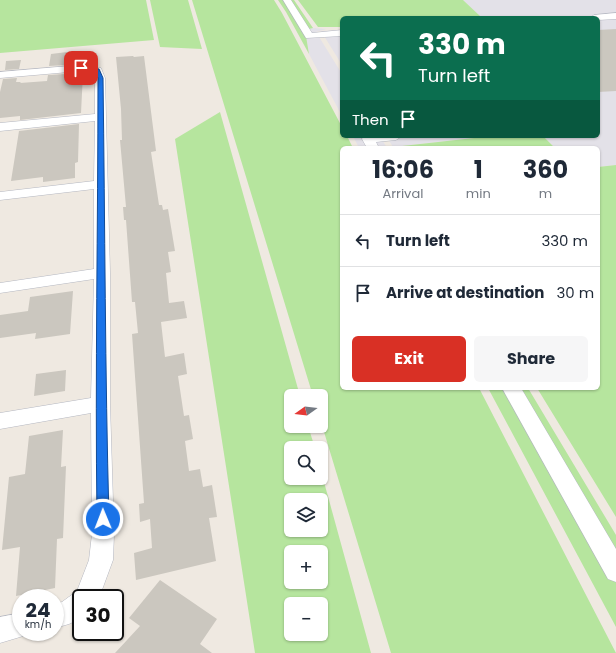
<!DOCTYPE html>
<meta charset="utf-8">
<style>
:root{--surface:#fff;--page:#f6f6f7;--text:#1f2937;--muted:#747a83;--line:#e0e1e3;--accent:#d93025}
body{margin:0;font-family:Poppins,sans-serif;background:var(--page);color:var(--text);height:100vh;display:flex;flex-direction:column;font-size:15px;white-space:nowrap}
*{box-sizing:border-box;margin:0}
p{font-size:13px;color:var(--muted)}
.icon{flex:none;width:22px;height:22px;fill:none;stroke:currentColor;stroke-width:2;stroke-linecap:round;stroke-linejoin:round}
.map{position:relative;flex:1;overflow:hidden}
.drawer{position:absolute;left:340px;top:146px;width:260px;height:244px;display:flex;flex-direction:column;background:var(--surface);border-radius:6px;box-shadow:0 1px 3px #0004}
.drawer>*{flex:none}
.top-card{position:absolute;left:340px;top:16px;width:260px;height:122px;border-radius:6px;box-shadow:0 1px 3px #0004;background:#0b6e4f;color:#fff;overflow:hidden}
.needle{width:26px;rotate:256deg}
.controls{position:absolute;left:284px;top:389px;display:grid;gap:8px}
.controls a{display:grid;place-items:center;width:44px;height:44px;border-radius:6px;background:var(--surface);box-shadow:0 1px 3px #0004;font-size:20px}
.speed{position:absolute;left:12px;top:589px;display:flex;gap:8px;font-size:20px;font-weight:700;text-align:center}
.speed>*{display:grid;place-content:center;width:52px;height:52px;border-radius:50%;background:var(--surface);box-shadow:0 1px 3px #0004;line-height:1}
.speed small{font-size:10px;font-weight:400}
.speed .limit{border:2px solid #111;border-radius:6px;background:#fff;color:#111}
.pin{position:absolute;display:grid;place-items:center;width:34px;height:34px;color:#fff;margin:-17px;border-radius:8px;box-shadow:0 2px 6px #0006}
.me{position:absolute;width:44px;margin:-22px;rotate:359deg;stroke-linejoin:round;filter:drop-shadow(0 0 3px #0008)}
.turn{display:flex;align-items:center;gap:14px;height:84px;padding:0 12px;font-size:18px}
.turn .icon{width:52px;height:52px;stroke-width:2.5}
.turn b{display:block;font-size:28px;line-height:34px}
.then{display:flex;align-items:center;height:38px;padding:0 12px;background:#0003;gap:8px;font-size:15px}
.eta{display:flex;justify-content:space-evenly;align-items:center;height:68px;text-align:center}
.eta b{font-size:24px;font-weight:700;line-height:28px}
.action{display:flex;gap:8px;margin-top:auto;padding:8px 12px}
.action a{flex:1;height:46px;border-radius:6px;background:var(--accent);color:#fff;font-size:16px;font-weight:700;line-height:46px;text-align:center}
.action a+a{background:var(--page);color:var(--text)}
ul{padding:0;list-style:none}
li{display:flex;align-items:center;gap:12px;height:52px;padding:0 12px;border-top:1px solid var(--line)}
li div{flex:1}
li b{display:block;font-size:15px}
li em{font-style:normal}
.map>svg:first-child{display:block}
.industrial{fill:#e3e1e8}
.green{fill:#b6e59e;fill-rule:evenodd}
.building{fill:#cbc7bf}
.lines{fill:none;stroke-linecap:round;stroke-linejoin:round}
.minor-casing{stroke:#b4b7c1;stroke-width:1}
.minor{fill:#fff;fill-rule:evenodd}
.route{fill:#1a73e8;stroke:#114b97}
</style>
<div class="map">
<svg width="616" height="653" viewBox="0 0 616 653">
<rect width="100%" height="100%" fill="#efe9e1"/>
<path class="industrial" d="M 463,0 L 616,0 L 616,165 L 598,167 L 598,148 L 555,148 L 543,136 L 598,136 L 598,18 L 482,18 Z
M 313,28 L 326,29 L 316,32 L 342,74 L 342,116 L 309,54 L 305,30 Z
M 342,30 L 342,65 L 321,31 Z
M 353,136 L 380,136 L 387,148 L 359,148 Z
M 386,136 L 492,136 L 393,147 Z"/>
<path class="green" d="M 0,0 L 146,0 L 154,40 L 0,53 Z
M 150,0 L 188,0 L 202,49 L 160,47 Z
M 192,0 L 274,0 L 282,13 L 342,127 L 342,136 L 347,136 L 353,148 L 342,148 L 342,388 L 479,388 L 616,653 L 391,653 L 321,422 L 321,396 L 313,396 Z
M 278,0 L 294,0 L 313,28 L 305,30 L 309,54 L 286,12 Z
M 298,0 L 463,0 L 480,16 L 454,18 L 342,18 L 342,27 L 318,27 Z
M 220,112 L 300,396 L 291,396 L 291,426 L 308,426 L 315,448 L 291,448 L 291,478 L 321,478 L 321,471 L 371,653 L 255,653 L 175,139 ZM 291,500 L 321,500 L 321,530 L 291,530 ZM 291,552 L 321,552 L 321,582 L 291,582 ZM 291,604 L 321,604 L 321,634 L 291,634 Z
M 492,136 L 543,136 L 555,148 L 393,147 Z
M 616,165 L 616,517 L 537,388 L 598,388 L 598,167 Z
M 488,388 L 528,388 L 616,535 L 616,627 Z"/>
<path class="building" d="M 616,29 L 616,91 L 598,92 L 598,30 Z
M 67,52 L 83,52 L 83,64 L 49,66 L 51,54 Z
M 133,56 L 134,57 L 144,56 L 156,151 L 151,152 L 159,205 L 162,205 L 163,210 L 168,209 L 175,251 L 168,252 L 171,272 L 166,273 L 169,303 L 184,301 L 187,318 L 161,322 L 165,357 L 184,353 L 187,374 L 178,376 L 184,416 L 189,415 L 193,439 L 185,441 L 189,471 L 200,469 L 203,487 L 212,485 L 217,517 L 209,518 L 216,561 L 136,580 L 134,553 L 152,548 L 150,519 L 140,522 L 139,504 L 144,503 L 132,334 L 138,333 L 135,302 L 132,302 L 126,220 L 124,220 L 123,207 L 126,207 L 120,140 L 122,140 L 121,109 L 116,57 Z
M 21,60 L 19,69 L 5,70 L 6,61 Z
M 83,73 L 81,113 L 20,120 L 20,116 L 0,118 L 0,92 L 3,79 L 17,78 L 16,82 L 21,82 L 20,83 L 47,81 L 48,75 Z
M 79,124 L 78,162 L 75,163 L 75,178 L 43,182 L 43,177 L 11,181 L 19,131 Z
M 73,291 L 70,334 L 35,339 L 36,333 L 0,338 L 0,315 L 28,311 L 30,297 Z
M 66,370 L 65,391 L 34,396 L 36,374 Z
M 63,430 L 61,467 L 66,466 L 63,538 L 57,539 L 55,588 L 16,596 L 20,547 L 2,550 L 9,477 L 25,474 L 29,436 Z
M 160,580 L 217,619 L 200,644 L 212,653 L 115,653 L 140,626 L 129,618 Z"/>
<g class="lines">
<defs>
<path id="minor" d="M 283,0 L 291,0 L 312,33 L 342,30 L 342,36 L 306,38 Z
M 616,13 L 616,19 L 598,20 L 598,18 L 590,18 L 594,15 Z
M 81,65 L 101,68 L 105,78 L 110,273 L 110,404 L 114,534 L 113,560 L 99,598 L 81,598 L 81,618 L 69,624 L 55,628 L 55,604 L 62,602 L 77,591 L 89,560 L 92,534 L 91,413 L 0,429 L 0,413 L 91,398 L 94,279 L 0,293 L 0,283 L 94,269 L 94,189 L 0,200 L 0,192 L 94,181 L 95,121 L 0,131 L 0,123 L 95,114 L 95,78 L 93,73 L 81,71 L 0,78 L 0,72 Z
M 364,136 L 402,136 L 396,140 L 376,142 L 379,148 L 367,148 L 362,139 Z
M 502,388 L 521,388 L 616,549 L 616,582 L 608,579 Z
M 21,613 L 21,632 L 31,632 L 30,634 L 0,643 L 0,617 Z"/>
</defs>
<use href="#minor" class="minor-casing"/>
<use href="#minor" class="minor"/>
</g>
<path class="route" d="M 81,66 L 99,69 L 103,78 C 105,225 105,372 109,519 L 107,523 L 103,525 L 98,523 L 97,519 C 95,372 98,225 98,78 L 95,71 L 79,69 Z"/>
</svg>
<div class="controls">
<a><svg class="needle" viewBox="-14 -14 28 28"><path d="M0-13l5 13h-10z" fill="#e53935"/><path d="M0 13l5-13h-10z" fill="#747a83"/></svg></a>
<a><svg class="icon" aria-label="search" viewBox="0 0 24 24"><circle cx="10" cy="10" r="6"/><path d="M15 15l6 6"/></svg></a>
<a><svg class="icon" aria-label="layers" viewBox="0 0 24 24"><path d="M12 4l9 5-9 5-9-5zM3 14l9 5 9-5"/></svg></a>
<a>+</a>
<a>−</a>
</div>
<div class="speed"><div>24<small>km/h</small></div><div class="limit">30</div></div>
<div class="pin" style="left:81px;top:68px;background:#d93025"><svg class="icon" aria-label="arrive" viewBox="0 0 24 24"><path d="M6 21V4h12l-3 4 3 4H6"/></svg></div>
<svg class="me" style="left:103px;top:519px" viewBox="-20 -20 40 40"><circle r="17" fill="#1a73e8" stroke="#fff" stroke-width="3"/><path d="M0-11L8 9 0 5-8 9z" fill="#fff"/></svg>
<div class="top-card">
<div class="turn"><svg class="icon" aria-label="left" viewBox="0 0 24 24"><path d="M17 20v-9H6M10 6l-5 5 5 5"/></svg><div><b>330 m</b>Turn left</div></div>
<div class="then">Then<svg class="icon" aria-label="arrive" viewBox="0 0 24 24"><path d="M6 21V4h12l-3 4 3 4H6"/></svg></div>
</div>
<section class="drawer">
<div class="eta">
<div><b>16:06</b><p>Arrival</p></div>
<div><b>1</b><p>min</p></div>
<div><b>360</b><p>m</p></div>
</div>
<ul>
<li><svg class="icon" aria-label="left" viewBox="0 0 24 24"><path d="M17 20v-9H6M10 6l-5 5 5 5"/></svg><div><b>Turn left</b></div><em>330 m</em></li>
<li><svg class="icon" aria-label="arrive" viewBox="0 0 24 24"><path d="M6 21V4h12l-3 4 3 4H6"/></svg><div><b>Arrive at destination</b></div><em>30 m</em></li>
</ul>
<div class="action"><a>Exit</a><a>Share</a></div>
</section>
</div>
